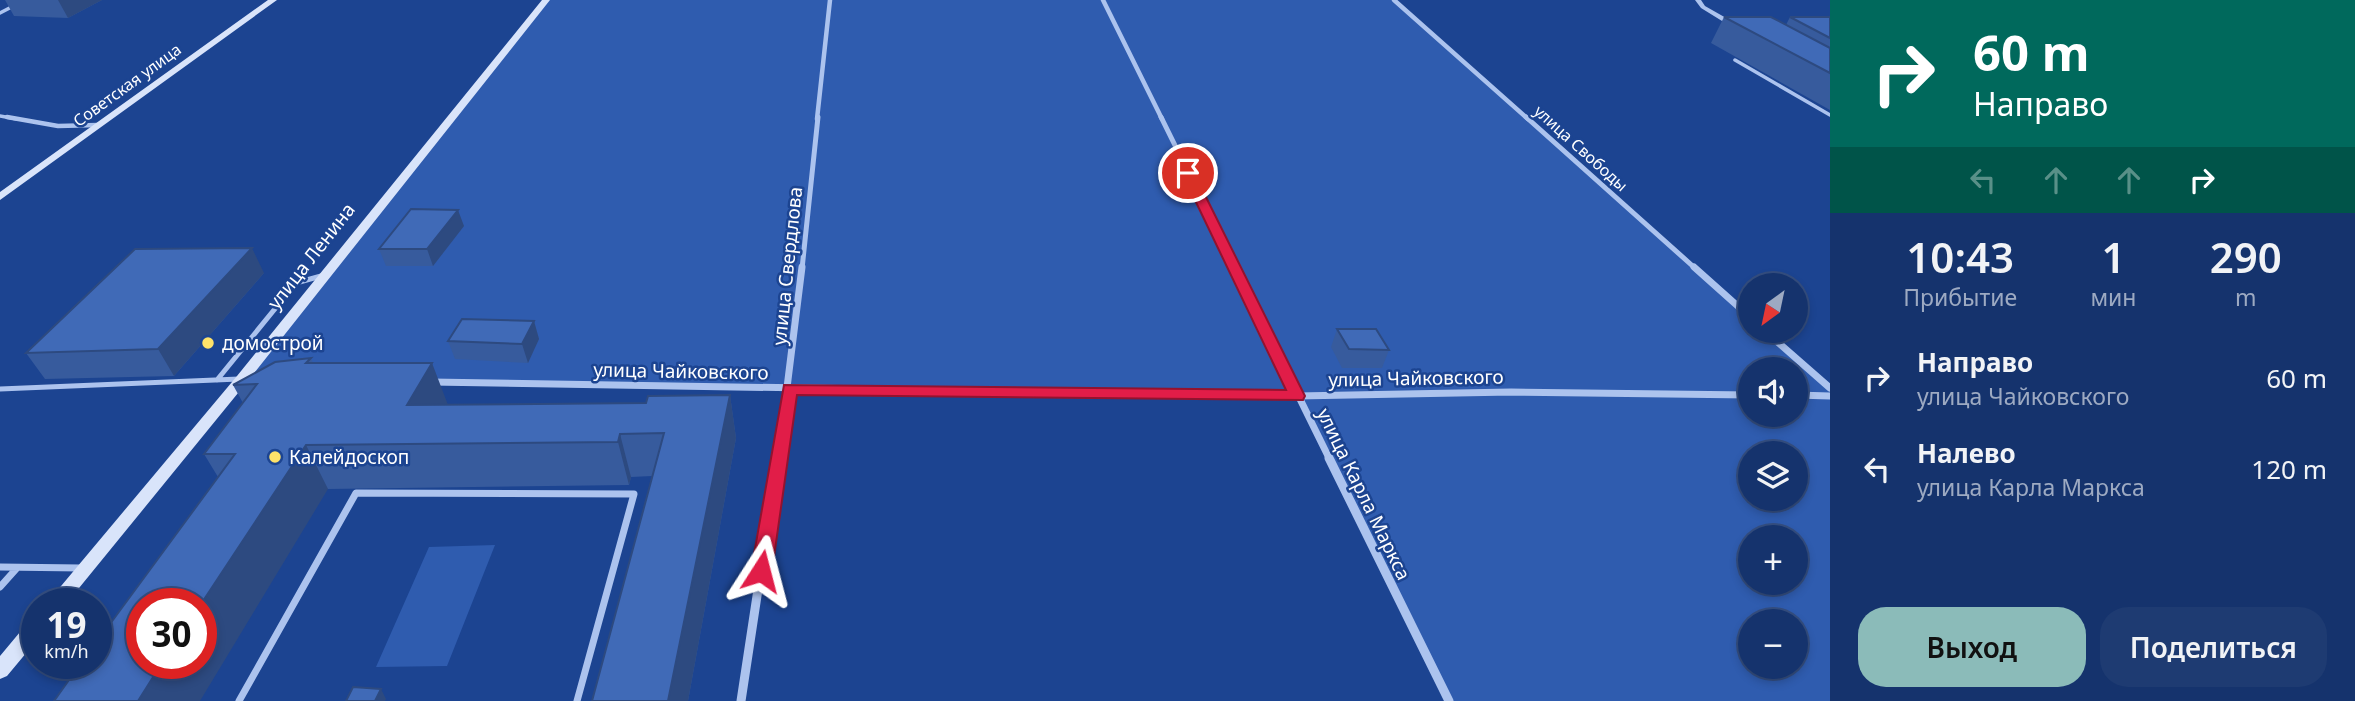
<!DOCTYPE html>
<html lang="ru">
<meta charset="utf-8">
<style>
:root{--surface:#15336d;--page:#1e3b72;--text:#f1f3f6;--muted:#9daac2;--line:#344e80;--accent:#8bbbb9}
body{margin:0;font-family:"Noto Sans",sans-serif;background:var(--page);color:var(--text);height:100vh;display:flex;flex-direction:column;font-size:26px;white-space:nowrap}
*{box-sizing:border-box;margin:0}
p{font-size:23px;color:var(--muted)}
.icon{flex:none;width:38px;height:38px;fill:none;stroke:currentColor;stroke-width:2;stroke-linecap:round;stroke-linejoin:round}
.map{position:relative;flex:1;overflow:hidden}
.panel{display:flex;flex-direction:column;background:var(--surface);width:525px}
.panel>*{flex:none}
.guide{background:#00695c;color:#fff;overflow:hidden}
.needle{width:46px;rotate:213deg}
.fabs{position:absolute;left:1738px;top:273px;display:grid;gap:14px}
.fabs a{display:grid;place-items:center;width:70px;height:70px;border-radius:50%;background:var(--surface);box-shadow:0 4px 10px #0003,0 0 0 2px var(--line);font-size:35px}
.speed{position:absolute;left:21px;top:588px;display:flex;gap:14px;font-size:35px;font-weight:700;text-align:center}
.speed>*{display:grid;place-content:center;width:91px;height:91px;border-radius:50%;background:var(--surface);box-shadow:0 4px 10px #0003,0 0 0 2px var(--line);line-height:1}
.speed small{font-size:18px;font-weight:400}
.speed .limit{border:10px solid #d22;background:#fff;color:#111}
.pin{position:absolute;display:grid;place-items:center;width:60px;height:60px;color:#fff;margin:-30px;border:4px solid #fff;border-radius:50%;box-shadow:0 2px 7px #0007}
.me{position:absolute;width:77px;margin:-38px;rotate:9deg;stroke-linejoin:round;filter:drop-shadow(0 0 5px #0008)}
.turn{display:flex;align-items:center;gap:24px;height:147px;padding:0 28px;font-size:32px}
.turn .icon{width:91px;height:91px;stroke-width:2.5}
.turn b{display:block;font-size:49px;line-height:60px}
.lanes{display:flex;align-items:center;height:66px;padding:0 28px;background:#0003;justify-content:center;gap:35px;direction:ltr}
.lanes .off{opacity:.35}
.eta{display:flex;justify-content:space-evenly;align-items:center;height:119px;text-align:center}
.eta b{font-size:42px;font-weight:600;line-height:49px}
.action{display:flex;gap:14px;margin-top:auto;padding:14px 28px}
.action a{flex:1;height:80px;border-radius:28px;background:var(--accent);color:#111;font-size:28px;font-weight:600;line-height:80px;text-align:center}
.action a+a{background:var(--page);color:var(--text)}
ul{padding:0;list-style:none}
li{display:flex;align-items:center;gap:21px;height:91px;padding:0 28px}
li div{flex:1}
li b{display:block;font-size:26px}
li em{font-style:normal}
main{display:flex;flex:1;min-height:0}
.map>svg:first-child{display:block}
.green{fill:#2f5caf;fill-rule:evenodd}
.lines{fill:none;stroke-linecap:round;stroke-linejoin:round}
.service-far3{stroke:#acc3ee;stroke-width:3.5}
.service-far2{stroke:#acc3ee;stroke-width:4.5}
.service-far1{stroke:#acc3ee;stroke-width:5}
.service{stroke:#acc3ee;stroke-width:7}
.minor-far3{stroke:#acc3ee;stroke-width:4.5}
.minor-far2{stroke:#acc3ee;stroke-width:5}
.minor-far1{stroke:#acc3ee;stroke-width:7}
.minor{stroke:#acc3ee;stroke-width:9}
.tertiary{fill:#acc3ee;fill-rule:evenodd}
.secondary{fill:#d9e4fa;fill-rule:evenodd}
.wall{fill:#375b9d}
.shaded-wall{fill:#2d4a80}
.building{fill:#406ab7;stroke:#2d4a80;stroke-width:2}
.route{fill:#e11d48;stroke:#92132f;stroke-width:2}
.poi-dot{fill:#fee26a;stroke:#1c4491;stroke-width:2.5}
.labels{text-anchor:middle;dominant-baseline:central;stroke-width:5;stroke-linejoin:round;paint-order:stroke}
.far-street-label{font-size:16px;fill:#fff;stroke:#1c4491}
.street-label{font-size:19px;fill:#fff;stroke:#1c4491}
.poi-label{font-size:19px;fill:#fff;stroke:#1c4491;text-anchor:start}
</style>
<main>
<div class="map">
<svg width="1830" height="701" viewBox="0 0 1830 701">
<rect width="100%" height="100%" fill="#1c4491"/>
<path class="green" d="M 548,0 L 1394,0 L 1750,317 L 1750,331 L 1765,331 L 1830,388 L 1830,701 L 1449,701 L 1297,396 L 242,379 ZM 1750,369 L 1796,369 L 1796,415 L 1750,415 ZM 1750,453 L 1796,453 L 1796,499 L 1750,499 ZM 1750,537 L 1796,537 L 1796,583 L 1750,583 ZM 1750,621 L 1796,621 L 1796,667 L 1750,667 Z
M 495,545 L 447,666 L 376,667 L 429,547 Z"/>
<g class="lines">
<path class="service-far3" d="M 0,13 L 25,0
M 1735,60 L 1830,115
M 0,116 L 17,119"/>
<path class="service-far2" d="M 7,117 L 58,126 L 98,125"/>
<path class="service-far1" d="M 217,380 L 296,283 L 321,276
M 0,389 L 239,379"/>
<path class="service" d="M 0,567 L 81,568
M 0,587 L 17,568
M 239,701 L 356,493 L 634,494 L 577,701"/>
<path class="minor-far3" d="M 1103,0 L 1162,119
M 1394,0 L 1528,119
M 817,119 L 830,0"/>
<path class="minor-far2" d="M 1161,117 L 1236,269
M 1526,117 L 1696,269
M 802,269 L 818,117"/>
<path class="minor-far1" d="M 1235,267 L 1330,460
M 1694,267 L 1750,317
M 1765,331 L 1830,388
M 431,382 L 1297,396 L 1511,392 L 1750,395
M 1796,395 L 1830,396
M 778,460 L 802,267"/>
<path class="minor" d="M 1329,458 L 1449,701
M 741,701 L 778,458"/>
<path class="tertiary" d="M 1695,0 L 1701,0 L 1705,6 L 1742,27 L 1735,29 L 1701,8 Z"/>
<path class="secondary" d="M 268,0 L 277,0 L 0,200 L 0,192 Z
M 542,0 L 550,0 L 247,382 L 66,604 L 46,604 L 237,376 Z
M 37,618 L 37,640 L 7,676 L 0,679 L 0,656 L 30,620 Z"/>
</g>
<path class="wall" d="M 5,0 L 102,0 L 68,18 L 14,16 Z
M 1724,17 L 1786,25 L 1790,17 L 1830,17 L 1830,110 L 1711,43 Z
M 464,226 L 433,266 L 386,266 L 379,249 Z
M 264,273 L 174,376 L 45,379 L 26,353 Z
M 534,321 L 539,339 L 528,363 L 455,359 L 448,341 Z
M 1337,329 L 1389,350 L 1382,368 L 1342,368 L 1331,347 Z
M 311,358 L 313,363 L 447,405 L 646,403 L 730,395 L 736,438 L 688,701 L 592,701 L 652,476 L 631,477 L 629,485 L 328,489 L 218,477 L 204,454 L 243,403 L 233,385 Z"/>
<path class="shaded-wall" d="M 58,0 L 102,0 L 68,18 Z
M 458,210 L 464,226 L 433,266 L 427,249 Z
M 252,248 L 264,273 L 174,376 L 158,349 Z
M 534,321 L 539,339 L 528,363 L 522,344 Z
M 432,363 L 448,405 L 407,405 Z
M 730,395 L 736,438 L 688,701 L 668,701 Z
M 620,434 L 631,477 L 629,485 L 618,442 Z
M 306,445 L 328,489 L 200,701 L 138,701 L 162,663 L 201,663 L 201,604 Z
M 381,689 L 386,699 L 385,701 L 375,701 Z"/>
<path class="building" d="M 1724,17 L 1771,17 L 1830,48 L 1830,73 Z
M 1790,17 L 1830,17 L 1830,38 Z
M 411,209 L 458,210 L 427,249 L 379,249 Z
M 252,248 L 158,349 L 26,353 L 135,249 Z
M 462,319 L 534,321 L 522,344 L 448,341 Z
M 1337,329 L 1376,329 L 1389,350 L 1349,349 Z
M 311,358 L 306,363 L 432,363 L 407,405 L 646,403 L 648,396 L 730,395 L 668,701 L 592,701 L 664,433 L 620,434 L 618,442 L 306,445 L 201,604 L 142,604 L 142,663 L 162,663 L 138,701 L 54,701 L 81,663 L 96,663 L 96,643 L 235,454 L 204,454 L 257,384 L 233,385 L 275,362 Z
M 353,687 L 381,689 L 375,701 L 346,701 Z"/>
<path class="route" d="M 1188,169 L 1194,173 L 1305,396 L 1303,400 L 797,395 L 772,571 L 769,577 L 754,577 L 751,571 L 784,385 L 1286,390 L 1182,173 Z"/>
<g class="poi-dot">
<circle cx="208" cy="343" r="7"/>
<circle cx="275" cy="457" r="7"/>
</g>
<g class="labels">
<g class="far-street-label">
<text transform="translate(127 85) rotate(-36)">Советская улица</text>
<text transform="translate(1581 148) rotate(42)">улица Свободы</text>
</g>
<g class="street-label">
<text transform="translate(311 256) rotate(-52)">улица Ленина</text>
<text transform="translate(787 266) rotate(-84)">улица Свердлова</text>
<text transform="translate(681 371) rotate(1)">улица Чайковского</text>
<text transform="translate(1416 378) rotate(-1)">улица Чайковского</text>
<text transform="translate(1364 494) rotate(64)">улица Карла Маркса</text>
</g>
<g class="poi-label">
<text x="222" y="343">домострой</text>
<text x="289" y="457">Калейдоскоп</text>
</g>
</g>
</svg>
<div class="fabs">
<a><svg class="needle" viewBox="-14 -14 28 28"><path d="M0-13l5 13h-10z" fill="#e53935"/><path d="M0 13l5-13h-10z" fill="#9daac2"/></svg></a>
<a><svg class="icon" aria-label="sound" viewBox="0 0 24 24"><path d="M4 9h4l5-4v14l-5-4H4zM17 9q2 3 0 6"/></svg></a>
<a><svg class="icon" aria-label="layers" viewBox="0 0 24 24"><path d="M12 4l9 5-9 5-9-5zM3 14l9 5 9-5"/></svg></a>
<a>+</a>
<a>−</a>
</div>
<div class="speed"><div>19<small>km/h</small></div><div class="limit">30</div></div>
<div class="pin" style="left:1188px;top:173px;background:#d93025"><svg class="icon" aria-label="arrive" viewBox="0 0 24 24"><path d="M6 21V4h12l-3 4 3 4H6"/></svg></div>
<svg class="me" style="left:761px;top:571px" viewBox="-20 -20 40 40"><path d="M0-17L14 15 0 8-14 15z" fill="#e11d48" stroke="#fff" stroke-width="4"/></svg>
</div>
<section class="panel">
<div class="guide">
<div class="turn"><svg class="icon" aria-label="right" viewBox="0 0 24 24"><path d="M7 20v-9h11M14 6l5 5-5 5"/></svg><div><b>60 m</b>Направо</div></div>
<div class="lanes"><svg class="icon off" aria-label="left" viewBox="0 0 24 24"><path d="M17 20v-9H6M10 6l-5 5 5 5"/></svg><svg class="icon off" aria-label="ahead" viewBox="0 0 24 24"><path d="M12 20V5M6 11l6-6 6 6"/></svg><svg class="icon off" aria-label="ahead" viewBox="0 0 24 24"><path d="M12 20V5M6 11l6-6 6 6"/></svg><svg class="icon" aria-label="right" viewBox="0 0 24 24"><path d="M7 20v-9h11M14 6l5 5-5 5"/></svg></div>
</div>
<div class="eta">
<div><b>10:43</b><p>Прибытие</p></div>
<div><b>1</b><p>мин</p></div>
<div><b>290</b><p>m</p></div>
</div>
<ul>
<li><svg class="icon" aria-label="right" viewBox="0 0 24 24"><path d="M7 20v-9h11M14 6l5 5-5 5"/></svg><div><b>Направо</b><p>улица Чайковского</p></div><em>60 m</em></li>
<li><svg class="icon" aria-label="left" viewBox="0 0 24 24"><path d="M17 20v-9H6M10 6l-5 5 5 5"/></svg><div><b>Налево</b><p>улица Карла Маркса</p></div><em>120 m</em></li>
</ul>
<div class="action"><a>Выход</a><a>Поделиться</a></div>
</section>
</main>
